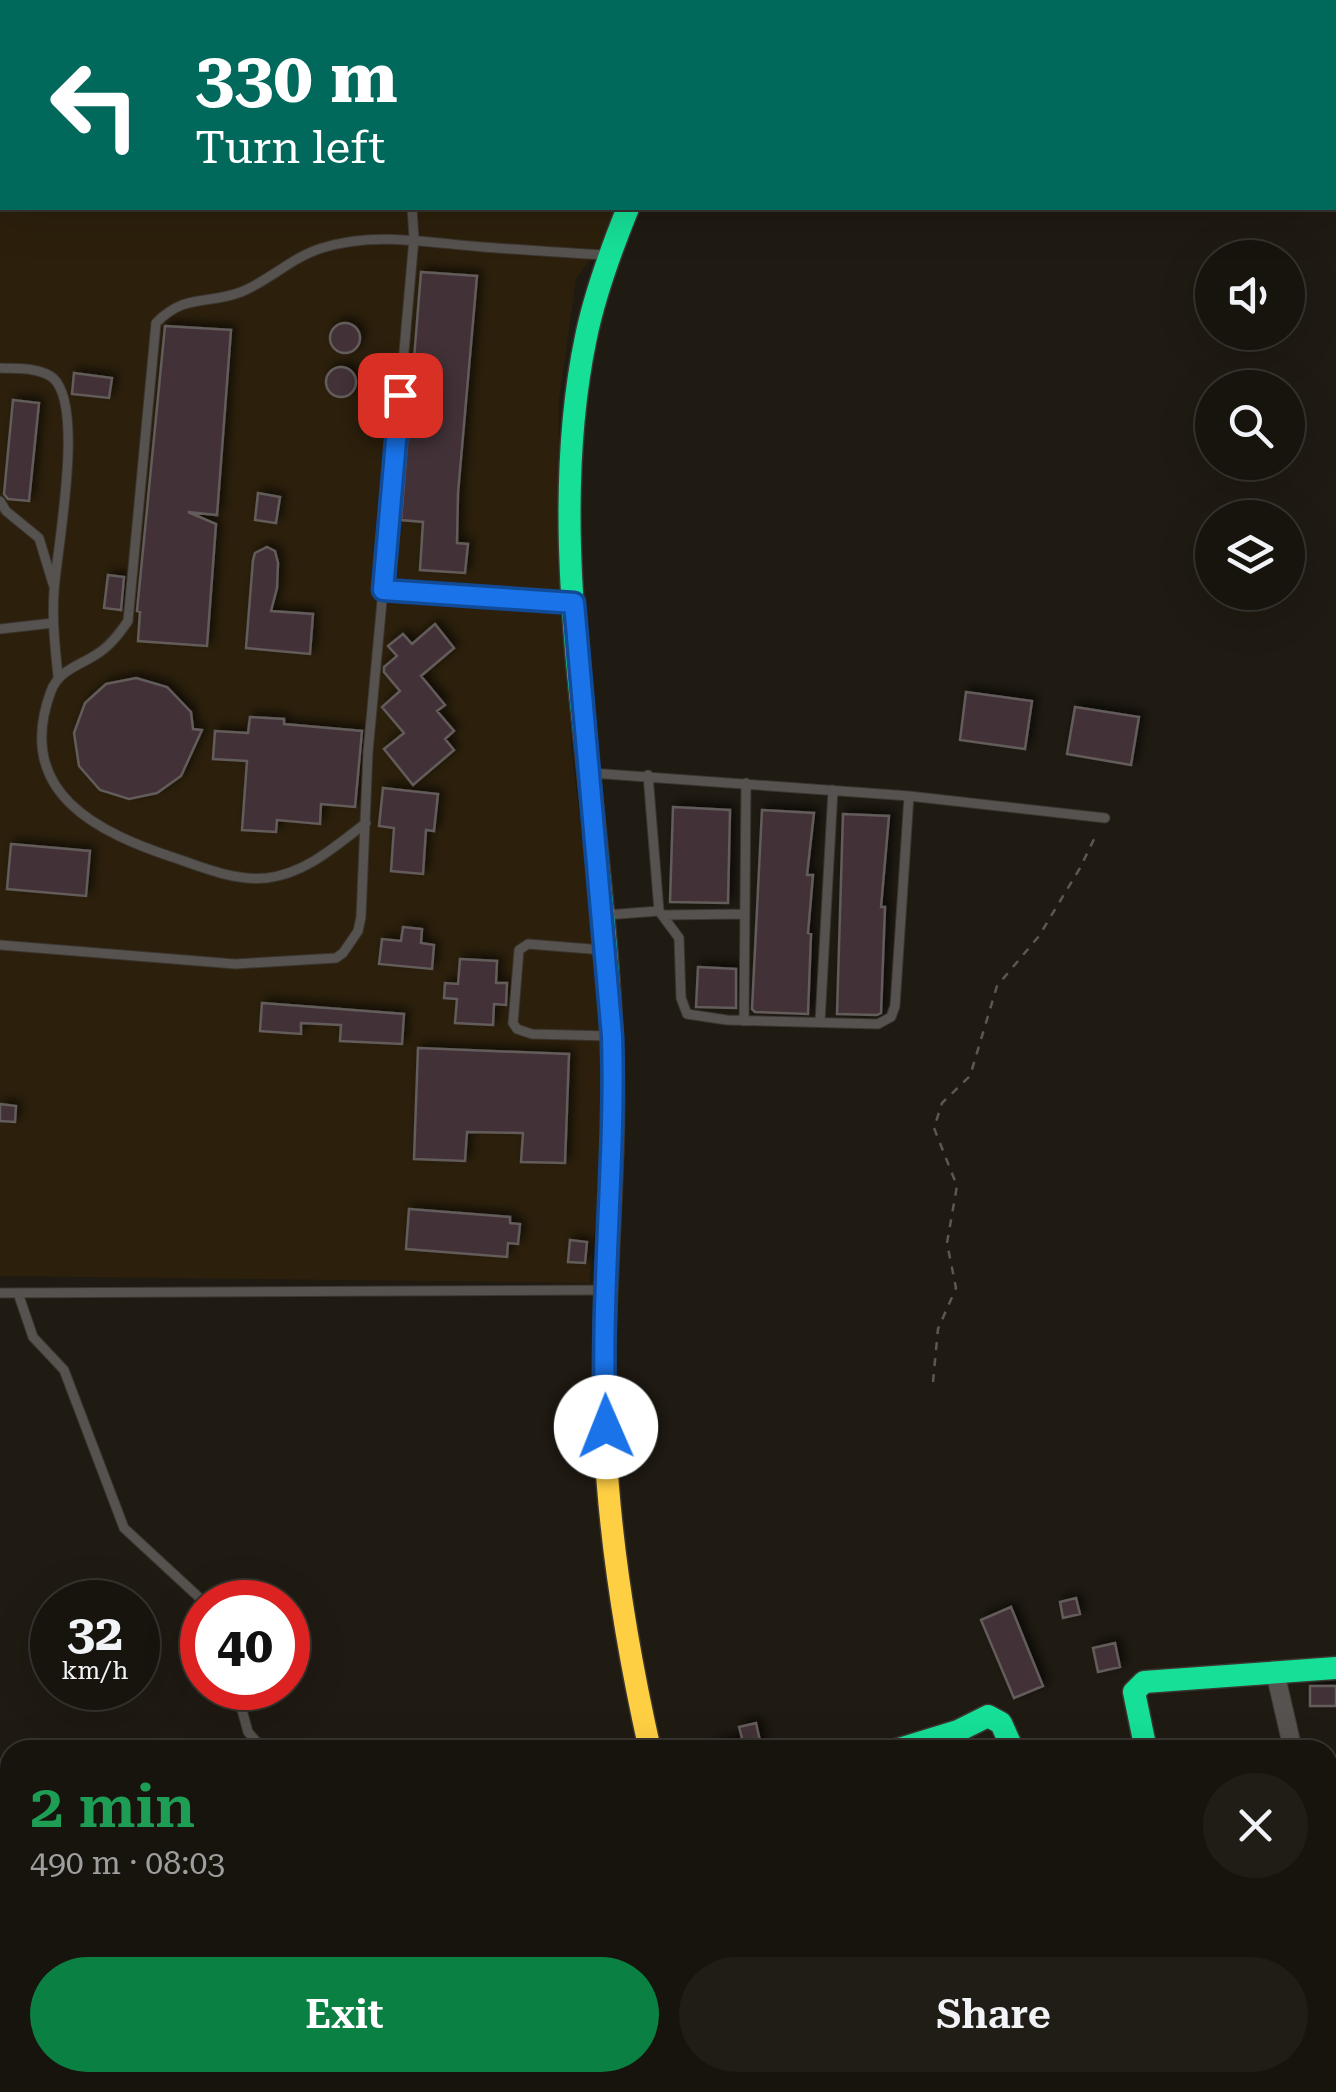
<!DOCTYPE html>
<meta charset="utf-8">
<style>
:root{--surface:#17140e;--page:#201d17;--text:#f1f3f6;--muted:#9e9e9e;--line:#36332e;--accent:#0b8043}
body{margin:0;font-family:"Roboto Serif",serif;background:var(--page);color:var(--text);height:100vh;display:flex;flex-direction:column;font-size:38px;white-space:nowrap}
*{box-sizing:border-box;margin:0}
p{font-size:32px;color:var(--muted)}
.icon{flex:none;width:55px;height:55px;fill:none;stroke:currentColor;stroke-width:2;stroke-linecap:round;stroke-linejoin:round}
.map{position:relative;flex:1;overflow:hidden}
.panel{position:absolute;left:0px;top:1740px;width:1338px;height:352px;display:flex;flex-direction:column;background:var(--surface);border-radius:30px 30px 0 0;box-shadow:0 10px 40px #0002,0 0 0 2px var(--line)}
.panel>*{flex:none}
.hud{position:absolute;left:0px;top:0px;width:1338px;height:210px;box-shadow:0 10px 40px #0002,0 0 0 2px var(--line);background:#00695c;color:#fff;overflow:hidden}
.buttons{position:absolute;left:1195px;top:240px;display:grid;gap:20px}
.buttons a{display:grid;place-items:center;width:110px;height:110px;border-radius:50%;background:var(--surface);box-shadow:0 10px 40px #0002,0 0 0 2px var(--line);font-size:50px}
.speed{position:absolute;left:30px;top:1580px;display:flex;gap:20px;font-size:50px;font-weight:700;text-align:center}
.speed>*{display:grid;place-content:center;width:130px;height:130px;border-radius:50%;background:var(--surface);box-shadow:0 10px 40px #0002,0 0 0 2px var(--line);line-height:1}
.speed small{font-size:25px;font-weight:400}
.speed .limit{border:15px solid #d22;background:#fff;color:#111}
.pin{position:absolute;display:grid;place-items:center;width:85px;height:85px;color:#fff;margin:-42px;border-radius:20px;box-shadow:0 5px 15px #0006}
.me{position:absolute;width:110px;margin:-55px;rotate:359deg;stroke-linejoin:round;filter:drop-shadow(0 0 8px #0008)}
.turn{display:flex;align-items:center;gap:35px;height:210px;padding:0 30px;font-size:45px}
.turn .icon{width:130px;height:130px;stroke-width:2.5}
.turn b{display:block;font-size:70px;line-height:85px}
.round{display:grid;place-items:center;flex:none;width:105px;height:105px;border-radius:52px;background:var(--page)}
.overview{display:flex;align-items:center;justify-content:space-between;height:170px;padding:0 30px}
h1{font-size:60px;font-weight:600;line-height:75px;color:#1e9e55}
.button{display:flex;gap:20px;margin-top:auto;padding:20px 30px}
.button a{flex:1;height:115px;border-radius:60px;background:var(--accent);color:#fff;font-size:40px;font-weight:600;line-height:115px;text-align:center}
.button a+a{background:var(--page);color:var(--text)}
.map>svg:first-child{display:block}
.built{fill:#2c200c}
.building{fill:#433138;stroke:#625b5a;stroke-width:2.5;filter:url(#shadow)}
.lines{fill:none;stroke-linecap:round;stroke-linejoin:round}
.lane-casing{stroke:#3b352f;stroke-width:11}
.street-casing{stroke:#3b352f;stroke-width:20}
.fast-casing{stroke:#3b352f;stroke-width:25}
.slow-casing{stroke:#3b352f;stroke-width:25}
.path{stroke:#5b5854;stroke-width:2.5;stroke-dasharray:8 8;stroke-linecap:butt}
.lane{stroke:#55524f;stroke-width:9}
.street{stroke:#55524f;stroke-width:18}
.fast{stroke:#16e098;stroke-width:22}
.slow{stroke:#ffcf43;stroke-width:22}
.route-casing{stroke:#114b97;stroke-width:25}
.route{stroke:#1a73e8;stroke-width:18}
</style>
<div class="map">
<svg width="1336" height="2092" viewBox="0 0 1336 2092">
<defs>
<filter id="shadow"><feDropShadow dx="4.5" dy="-4.5" stdDeviation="5" flood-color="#0009"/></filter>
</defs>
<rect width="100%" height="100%" fill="#1f1a12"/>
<path class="built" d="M 0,0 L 416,2 L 2,2 L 2,208 L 623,208 L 620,218 L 576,279 L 559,400 L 558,565 L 572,754 L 593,928 L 603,1065 L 600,1181 L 589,1283 L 0,1276 Z"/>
<path class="building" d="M 421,272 L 477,276 L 458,493 L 457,543 L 468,544 L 465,573 L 420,570 L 423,522 L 401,520 Z
M330 338a15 15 0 1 1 30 0a15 15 0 1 1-30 0Z
M 165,326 L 231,330 L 217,515 L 188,512 L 216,524 L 207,646 L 138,641 L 140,612 L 137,611 Z
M326 382a15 15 0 1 1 30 0a15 15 0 1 1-30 0Z
M 74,373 L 112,378 L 109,398 L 72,394 Z
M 13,400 L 39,403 L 29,501 L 8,499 L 4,494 Z
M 258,493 L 280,497 L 276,523 L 255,520 Z
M 267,547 L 275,551 L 278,563 L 277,588 L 271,611 L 313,614 L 310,654 L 246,648 L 253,560 L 255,553 Z
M 108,575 L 124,577 L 121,610 L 104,608 Z
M 435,624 L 454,648 L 421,676 L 445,705 L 437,711 L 454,731 L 445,739 L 454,750 L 413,785 L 384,749 L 404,733 L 382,707 L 400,691 L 384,672 L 384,667 L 397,656 L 388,646 L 403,634 L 412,644 Z
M 136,678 L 167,687 L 191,712 L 193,729 L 202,730 L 181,776 L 157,793 L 129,799 L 100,790 L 79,766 L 74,733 L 85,703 L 106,684 Z
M 966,692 L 1032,701 L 1025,749 L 960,740 Z
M 1075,707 L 1139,717 L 1131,765 L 1067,754 Z
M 250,717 L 284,719 L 284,724 L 362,731 L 355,807 L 321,804 L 320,824 L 277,820 L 276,832 L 242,830 L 247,761 L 213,759 L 215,731 L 248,733 Z
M 383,788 L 438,794 L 434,831 L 426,830 L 423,874 L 391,871 L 394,828 L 379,826 Z
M 673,807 L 730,810 L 728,903 L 670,902 Z
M 762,810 L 814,813 L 807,875 L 813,875 L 808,933 L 811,934 L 808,1014 L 755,1012 L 752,1009 Z
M 843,814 L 889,816 L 881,907 L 885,907 L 881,1013 L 877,1015 L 837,1014 Z
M 11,844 L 90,851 L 86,896 L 7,889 Z
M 403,927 L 422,929 L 421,943 L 434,945 L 432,969 L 379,964 L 382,939 L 401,941 Z
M 460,959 L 497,961 L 496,983 L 507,983 L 506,1005 L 494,1004 L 493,1025 L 455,1023 L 457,999 L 444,998 L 445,983 L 458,984 Z
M 698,967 L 736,969 L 736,1008 L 696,1007 Z
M 262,1003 L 404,1014 L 402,1044 L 340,1041 L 341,1025 L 301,1023 L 301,1034 L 260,1031 Z
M 418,1048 L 569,1054 L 565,1163 L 521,1162 L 523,1133 L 467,1132 L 465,1161 L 414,1159 Z
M 0,1104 L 16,1106 L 15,1122 L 0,1121 Z
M 409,1209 L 510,1217 L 510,1223 L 520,1224 L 518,1244 L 508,1243 L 507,1257 L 406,1249 Z
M 570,1240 L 587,1242 L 585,1263 L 568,1262 Z
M 1076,1598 L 1080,1614 L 1063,1618 L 1060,1602 Z
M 1011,1607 L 1043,1686 L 1014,1698 L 981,1620 Z
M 1115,1643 L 1120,1667 L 1098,1672 L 1093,1648 Z
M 1310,1686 L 1336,1686 L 1336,1706 L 1310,1706 Z
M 756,1723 L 762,1750 L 714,1750 L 713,1745 L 742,1738 L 739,1727 Z"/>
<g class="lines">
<defs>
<path id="lane" d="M 191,0 L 195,2
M 0,368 C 15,369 40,367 53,378 C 85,406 57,548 54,591 C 52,620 55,647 58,676
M 0,501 L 6,511 L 39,538 L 53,584
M 383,590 L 414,238 L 412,208
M 0,629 L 53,623
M 591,773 L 909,796 L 1105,818
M 648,775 L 659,911
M 366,823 C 335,846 307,873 267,878 C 237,881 206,869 178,859 C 98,833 13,793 51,691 C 59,670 79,666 97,654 C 110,646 119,634 128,621 L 156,323 C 185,293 207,305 241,292 C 269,281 292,257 322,248 C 375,231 429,243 483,247 C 524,250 565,253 606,255
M 606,915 L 659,911 L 679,938 L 681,998 L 687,1014 L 727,1020 L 878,1024 L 891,1017 L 895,1006 L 909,796
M 663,915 L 745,914
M 0,945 L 235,964 L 336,958 L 343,953 L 358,931 L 361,917 L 368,752 L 383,590 L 572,603
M 603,950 L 528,944 L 519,950 L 513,1023 L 517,1029 L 532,1034 L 609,1036
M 744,1021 L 746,783
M 820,1022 L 833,790
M 0,1293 L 603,1290
M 18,1293 L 33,1337 L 64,1370 L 124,1528 L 204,1602
M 236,1688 L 248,1732 L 264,1750"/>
<path id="street" d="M 508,0 L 518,2
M 1019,2 L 1020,0
M 1275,1672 L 1293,1750
M 1328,1908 L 1336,1908
M 233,2082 L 237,2092
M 1250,2082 L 1257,2092
M 71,2092 L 77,2082"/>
<path id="fast" d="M 692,0 L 692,2
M 612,1152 C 617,1020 601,890 587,760 C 572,621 557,475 586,337 C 595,293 611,250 628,208
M 896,1750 L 958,1731 L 988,1716 L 1001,1723 L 1013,1750
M 1146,1750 L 1134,1692 L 1144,1682 L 1336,1668
M 734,2082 L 737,2092"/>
<path id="slow" d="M 612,1152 C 609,1248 601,1345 605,1441 C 610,1546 627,1648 650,1750"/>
</defs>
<use href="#lane" class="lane-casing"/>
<use href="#street" class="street-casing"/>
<use href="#fast" class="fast-casing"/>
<use href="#slow" class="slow-casing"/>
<path class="path" d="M 933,1382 L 938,1329 L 956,1288 L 947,1243 L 957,1186 L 934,1128 L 942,1103 L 970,1076 L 997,986 L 1039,936 L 1080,868 L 1097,833"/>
<use href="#lane" class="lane"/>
<use href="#street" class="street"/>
<use href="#fast" class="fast"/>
<use href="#slow" class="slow"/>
</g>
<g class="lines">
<defs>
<path id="route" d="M 400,395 L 383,590 L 574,603 L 612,1036 C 616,1166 599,1297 606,1427"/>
</defs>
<use href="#route" class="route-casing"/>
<use href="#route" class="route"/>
</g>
</svg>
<div class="buttons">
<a><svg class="icon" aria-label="sound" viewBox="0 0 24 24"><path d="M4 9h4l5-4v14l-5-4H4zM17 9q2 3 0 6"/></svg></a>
<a><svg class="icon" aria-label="search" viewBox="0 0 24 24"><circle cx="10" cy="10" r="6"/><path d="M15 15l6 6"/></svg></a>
<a><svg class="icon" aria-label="layers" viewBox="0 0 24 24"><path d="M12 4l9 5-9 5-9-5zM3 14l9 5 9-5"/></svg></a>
</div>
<div class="speed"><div>32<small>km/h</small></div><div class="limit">40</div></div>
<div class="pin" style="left:400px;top:395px;background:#d93025"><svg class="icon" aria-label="arrive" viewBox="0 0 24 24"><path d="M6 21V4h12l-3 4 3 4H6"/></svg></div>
<svg class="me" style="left:606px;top:1427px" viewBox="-20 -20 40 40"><circle r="19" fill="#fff"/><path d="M0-13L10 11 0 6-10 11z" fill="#1a73e8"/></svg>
<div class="hud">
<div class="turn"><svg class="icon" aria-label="left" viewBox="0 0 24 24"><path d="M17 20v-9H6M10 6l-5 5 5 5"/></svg><div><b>330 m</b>Turn left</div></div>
</div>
<section class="panel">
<div class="overview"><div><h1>2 min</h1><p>490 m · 08:03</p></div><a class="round"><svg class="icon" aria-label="close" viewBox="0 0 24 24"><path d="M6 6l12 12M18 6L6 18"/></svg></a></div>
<div class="button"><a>Exit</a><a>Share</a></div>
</section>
</div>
